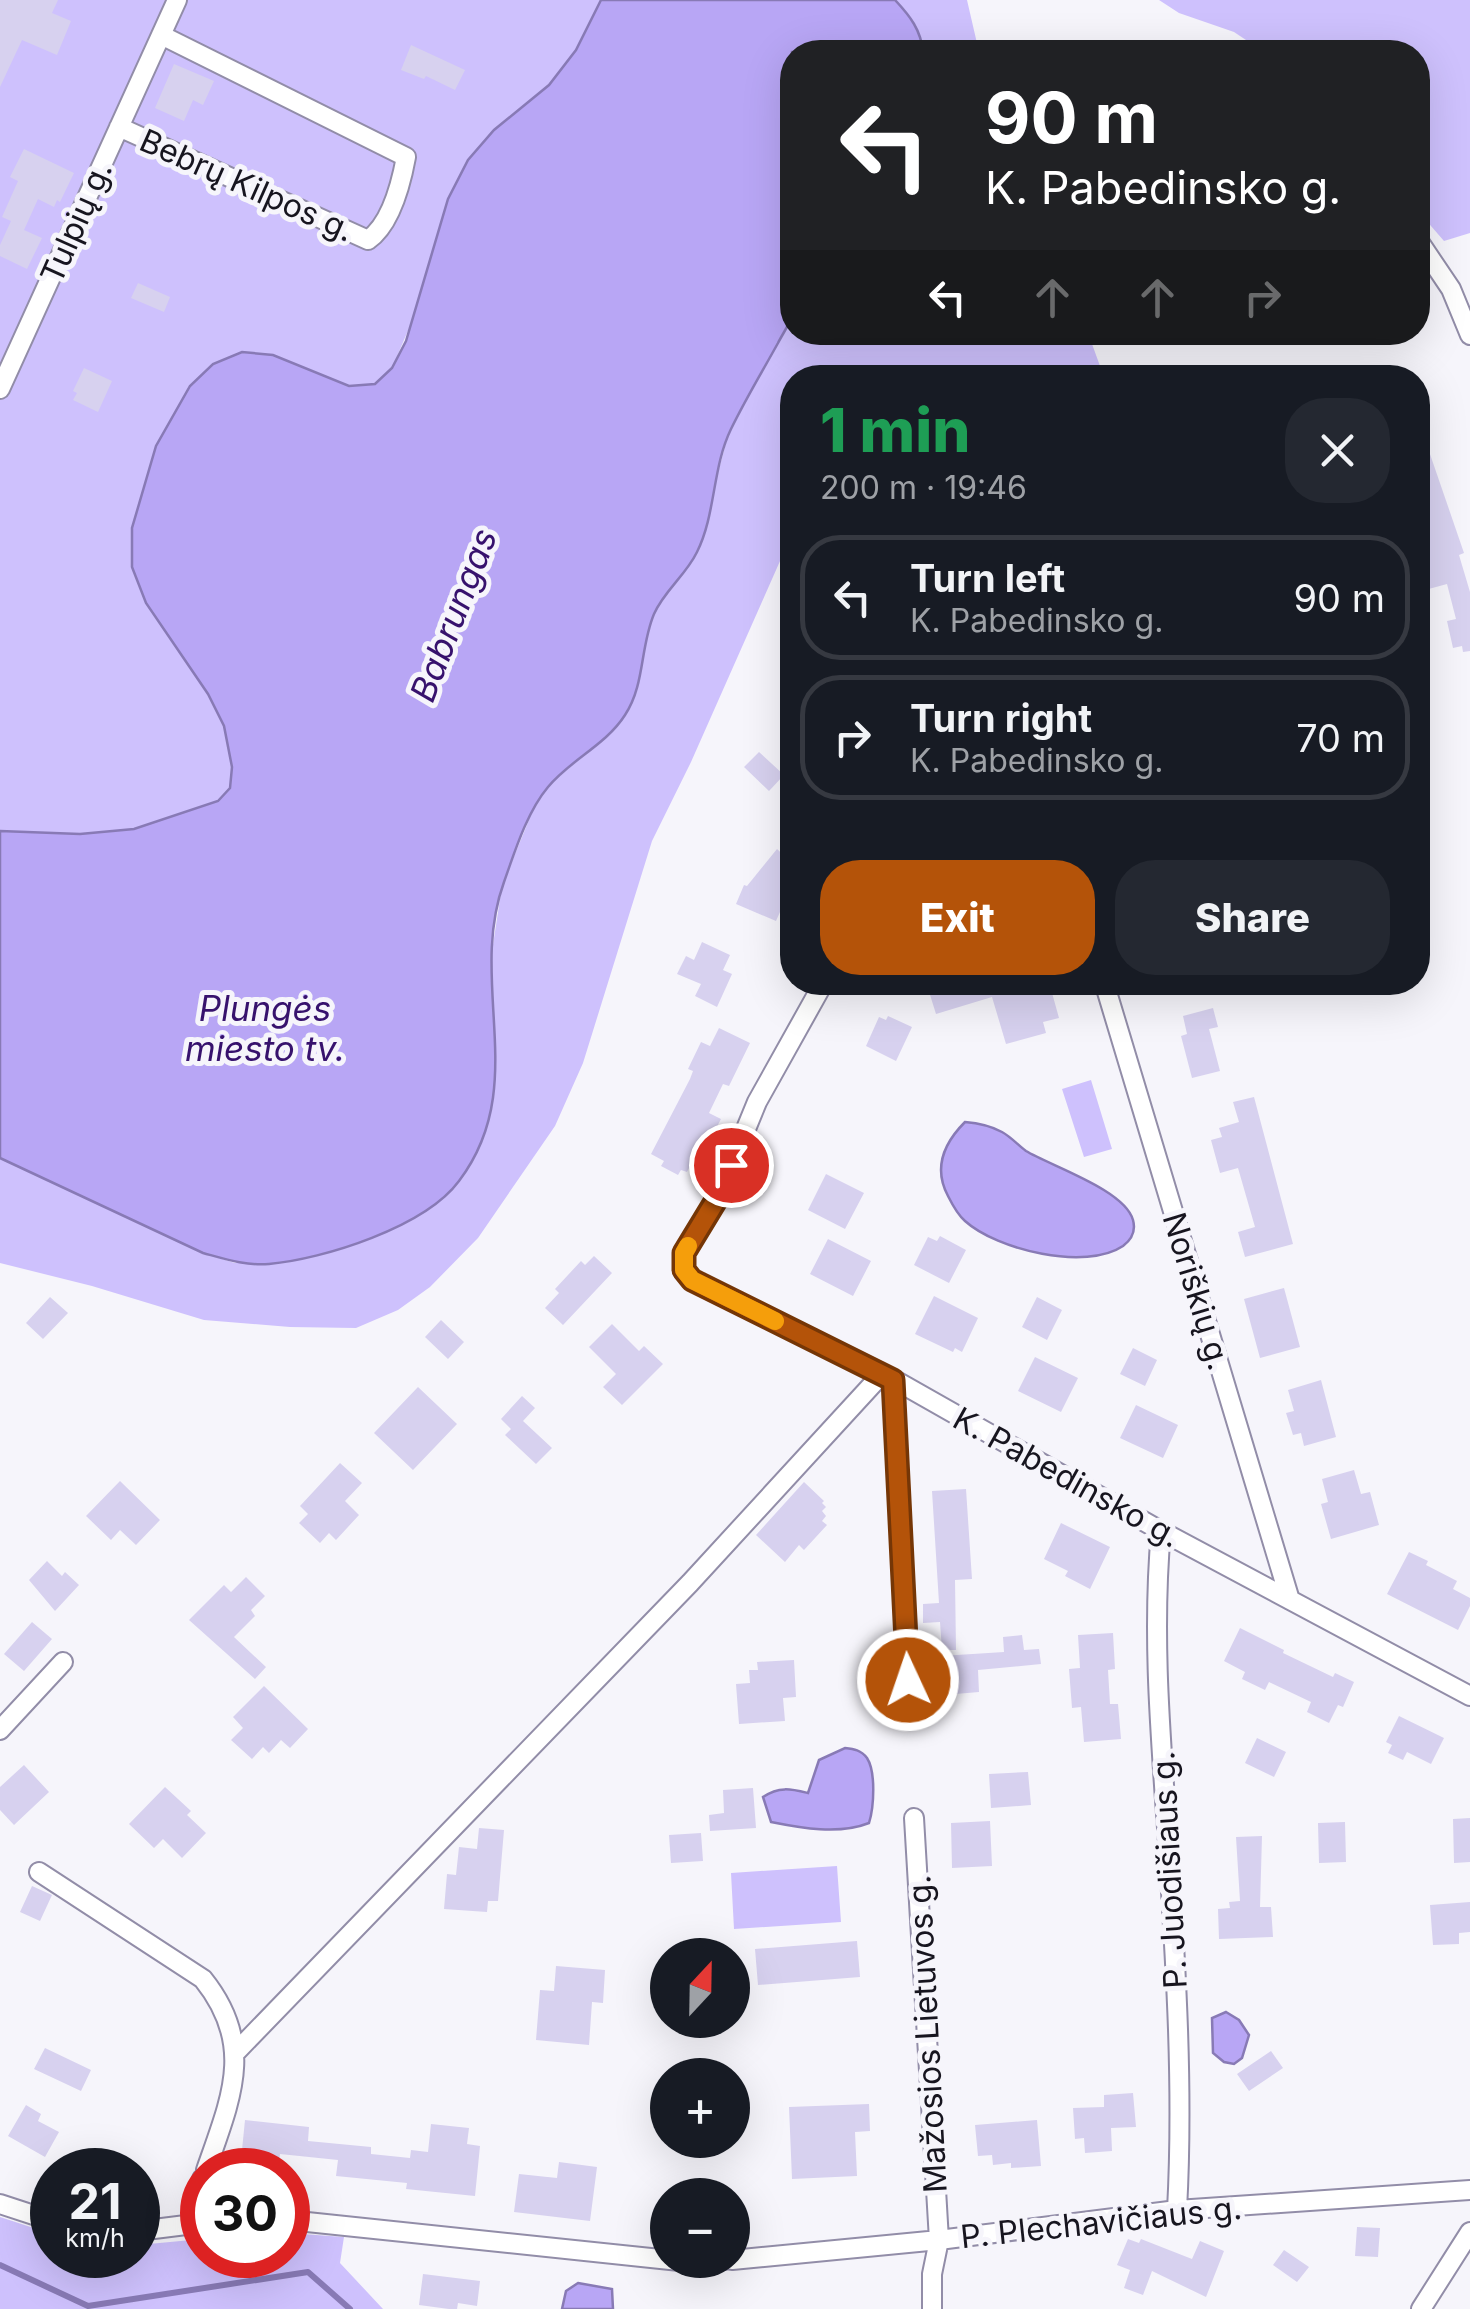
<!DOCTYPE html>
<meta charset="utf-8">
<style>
:root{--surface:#171b24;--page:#242831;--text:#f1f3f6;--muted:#9ea1a6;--line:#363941;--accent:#b45309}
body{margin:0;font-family:Inter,sans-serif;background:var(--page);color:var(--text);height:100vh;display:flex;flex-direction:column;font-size:38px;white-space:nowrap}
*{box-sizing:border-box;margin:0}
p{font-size:32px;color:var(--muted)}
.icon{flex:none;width:55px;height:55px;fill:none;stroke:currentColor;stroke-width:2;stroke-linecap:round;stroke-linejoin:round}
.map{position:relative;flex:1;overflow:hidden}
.panel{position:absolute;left:780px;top:365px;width:650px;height:630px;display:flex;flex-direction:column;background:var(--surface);border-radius:40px;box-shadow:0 10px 40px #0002}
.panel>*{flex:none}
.top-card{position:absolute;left:780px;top:40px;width:650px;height:305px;border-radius:40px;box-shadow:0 10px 40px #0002;background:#202124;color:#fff;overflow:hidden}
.needle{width:65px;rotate:22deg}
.fabs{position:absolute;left:650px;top:1938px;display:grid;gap:20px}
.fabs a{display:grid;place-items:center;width:100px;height:100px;border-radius:50%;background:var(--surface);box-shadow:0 10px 40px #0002;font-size:50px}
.speed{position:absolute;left:30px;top:2148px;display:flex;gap:20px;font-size:50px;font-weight:700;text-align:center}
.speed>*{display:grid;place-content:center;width:130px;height:130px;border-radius:50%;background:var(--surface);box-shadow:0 10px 40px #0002;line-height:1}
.speed small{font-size:25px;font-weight:400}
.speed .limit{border:15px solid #d22;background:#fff;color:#111}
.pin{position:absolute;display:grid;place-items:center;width:85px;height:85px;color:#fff;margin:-42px;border:5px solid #fff;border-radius:50%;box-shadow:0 2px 10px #0007}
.me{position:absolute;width:110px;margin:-55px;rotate:357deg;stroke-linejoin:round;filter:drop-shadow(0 0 8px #0008)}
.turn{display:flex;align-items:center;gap:35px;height:210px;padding:0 40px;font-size:45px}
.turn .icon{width:130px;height:130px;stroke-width:2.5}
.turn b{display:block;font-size:70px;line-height:85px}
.lanes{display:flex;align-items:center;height:95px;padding:0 40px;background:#0003;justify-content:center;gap:50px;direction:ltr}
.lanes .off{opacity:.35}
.round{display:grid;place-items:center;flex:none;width:105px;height:105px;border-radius:40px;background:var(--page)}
.head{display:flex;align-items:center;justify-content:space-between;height:170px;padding:0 40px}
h1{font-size:60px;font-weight:800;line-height:75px;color:#1e9e55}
.action{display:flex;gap:20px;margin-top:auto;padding:20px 40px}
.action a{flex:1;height:115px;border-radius:40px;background:var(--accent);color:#fff;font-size:40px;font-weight:800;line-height:115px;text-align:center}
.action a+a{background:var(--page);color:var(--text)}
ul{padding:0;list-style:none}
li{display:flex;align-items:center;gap:30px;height:125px;margin:0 20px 15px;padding:0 20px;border:5px solid var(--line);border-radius:40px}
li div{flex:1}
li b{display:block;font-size:38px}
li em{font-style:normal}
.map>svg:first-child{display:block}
.green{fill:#cec1fd}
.water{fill:#b8a6f5;stroke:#887ab5;stroke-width:2.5}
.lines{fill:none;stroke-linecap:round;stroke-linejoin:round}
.stream{stroke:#887ab5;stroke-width:6}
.building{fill:#d7d1ef}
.minor-casing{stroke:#928da8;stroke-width:22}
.minor{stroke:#fff;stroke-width:18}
.route-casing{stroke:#753606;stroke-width:25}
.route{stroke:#b45309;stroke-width:18}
.slow{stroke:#f59e0b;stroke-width:18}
.labels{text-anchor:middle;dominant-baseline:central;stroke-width:10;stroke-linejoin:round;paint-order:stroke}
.street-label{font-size:32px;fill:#17151f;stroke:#f6f5fb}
.water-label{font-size:35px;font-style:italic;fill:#37126d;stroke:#f6f5fb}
</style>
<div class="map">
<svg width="1470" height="2309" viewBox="0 0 1470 2309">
<rect width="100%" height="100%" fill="#f6f5fb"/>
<path class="green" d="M 0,0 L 601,0 L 576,50 L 549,85 L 494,130 L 392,368 L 375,384 L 349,386 L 273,355 L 208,694 L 224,726 L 232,767 L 230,788 L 218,801 L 134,829 L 80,834 L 0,831 Z
M 895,0 L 967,0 L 979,52 L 923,52 C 921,30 910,16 895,0 Z
M 1159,0 L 1470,0 L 1470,233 L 1444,241 L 1418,211 L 1418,52 L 1264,52 L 1234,32 L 1179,13 Z
M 792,315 L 792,332 L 1088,333 L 1104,377 L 792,378 L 792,539 L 784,552 L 691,762 L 652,841 L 583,1063 L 555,1126 L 478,1238 L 430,1287 L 398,1310 L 356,1328 L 290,1327 L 204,1320 L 92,1286 L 0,1263 L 0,1158 L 203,1253 L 235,1263 L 332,1252 L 427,1209 L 456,1186 L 502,886 L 533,810 L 549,785 L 608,735 L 625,715 L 637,691 L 647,634 L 655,610 L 696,554 L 729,432 Z
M 1091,1080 L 1112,1149 L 1084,1157 L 1062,1089 Z
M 837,1866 L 841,1922 L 734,1929 L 731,1873 Z
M 0,2217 L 52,2234 L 52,2255 L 138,2255 L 138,2245 L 202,2239 L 202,2255 L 288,2255 L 288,2233 L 344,2237 L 340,2263 L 383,2309 L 0,2309 Z"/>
<path class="water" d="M 601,0 L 895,0 C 910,16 921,30 923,52 L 792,52 C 792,118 792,183 792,249 C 792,269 798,297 792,316 C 789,325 782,335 778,343 C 762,372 745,400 731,429 C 712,468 716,514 697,552 C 686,575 664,591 654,614 C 640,647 645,685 625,715 C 606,745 570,760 548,787 C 527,812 515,851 504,882 C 467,984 531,1086 459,1181 C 425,1227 324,1259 269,1264 C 246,1266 225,1259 203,1253 L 0,1158 L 0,831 L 80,834 L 134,829 L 218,801 L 230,788 L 232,767 L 224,726 L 208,694 L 146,603 L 132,567 L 132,528 L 156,446 L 190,386 L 213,364 L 242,352 L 273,355 L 349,386 L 375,384 L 392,368 L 406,341 L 448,199 L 468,160 L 494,130 L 549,85 L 576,50 Z
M 965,1122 C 977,1123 991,1126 1002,1132 C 1011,1137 1018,1145 1026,1151 C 1051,1166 1125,1190 1133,1220 C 1136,1231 1131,1240 1123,1246 C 1086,1271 997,1250 965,1221 C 958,1215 952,1204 948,1196 C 933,1168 944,1143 965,1122 Z
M 845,1748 C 854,1749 861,1750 867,1758 C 876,1772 874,1807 869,1823 C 839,1835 801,1828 771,1822 L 763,1797 C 779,1786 791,1789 808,1793 L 819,1760 Z
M 1226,2012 L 1239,2020 L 1249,2035 L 1242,2058 L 1234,2064 L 1224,2062 L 1213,2053 L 1212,2018 Z
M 578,2283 L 612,2289 L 613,2309 L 562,2309 L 566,2291 Z"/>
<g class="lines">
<path class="stream" d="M 0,2265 L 88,2306 L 308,2272 L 350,2309"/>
</g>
<path class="building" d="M 0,0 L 58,0 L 52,13 L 71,21 L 57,55 L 22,40 L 0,87 Z
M 411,45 L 465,70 L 455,90 L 426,76 L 424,79 L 401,70 Z
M 174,64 L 214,81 L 203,105 L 193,100 L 184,121 L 155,108 Z
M 24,149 L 74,173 L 60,202 L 57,200 L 54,207 L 38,199 L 24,230 L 42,238 L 27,269 L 0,256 L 0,245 L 11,221 L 2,217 L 18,181 L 10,177 Z
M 138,283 L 170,297 L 164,312 L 131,298 Z
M 84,368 L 112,381 L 98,412 L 73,400 L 77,393 L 73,391 Z
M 1418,425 L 1420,425 L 1464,553 L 1459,555 L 1470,592 L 1470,651 L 1463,652 L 1462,646 L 1453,648 L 1447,621 L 1456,619 L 1447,584 L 1425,590 L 1418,566 L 1418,560 L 1426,558 L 1418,530 Z
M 759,752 L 784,775 L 769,791 L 744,767 Z
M 777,849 L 792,863 L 792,885 L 776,921 L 736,904 L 744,885 L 747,886 Z
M 702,942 L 730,955 L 723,970 L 732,974 L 717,1007 L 695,996 L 701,984 L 677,974 L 686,956 L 694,960 Z
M 926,982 L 1049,982 L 1059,1018 L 1043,1022 L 1046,1033 L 1006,1044 L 992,997 L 936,1014 Z
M 1213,1008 L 1218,1027 L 1209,1029 L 1220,1071 L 1192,1078 L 1181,1036 L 1187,1034 L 1183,1016 Z
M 888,1016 L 912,1027 L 896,1061 L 866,1046 L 879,1017 L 886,1020 Z
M 719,1028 L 750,1043 L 729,1086 L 723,1084 L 709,1113 L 721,1119 L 701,1157 L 696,1154 L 687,1172 L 681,1170 L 678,1175 L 661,1166 L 664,1161 L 651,1154 L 690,1079 L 693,1071 L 688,1069 L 701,1042 L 710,1046 Z
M 1254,1097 L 1293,1244 L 1245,1257 L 1238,1232 L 1255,1227 L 1238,1168 L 1220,1173 L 1211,1140 L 1222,1137 L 1219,1128 L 1239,1122 L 1233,1102 Z
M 826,1174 L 864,1193 L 845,1229 L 808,1210 Z
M 940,1236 L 966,1250 L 949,1283 L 914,1265 L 928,1237 L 937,1241 Z
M 828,1239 L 871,1261 L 853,1296 L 810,1274 Z
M 594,1256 L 612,1273 L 563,1325 L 545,1308 L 559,1293 L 555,1289 L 581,1261 L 585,1265 Z
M 1284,1288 L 1300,1347 L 1260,1358 L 1244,1299 Z
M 934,1296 L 978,1318 L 962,1352 L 955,1348 L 953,1352 L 915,1334 Z
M 50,1297 L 68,1313 L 43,1339 L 26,1323 Z
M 1037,1297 L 1062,1310 L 1047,1340 L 1022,1327 Z
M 441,1320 L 464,1342 L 448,1359 L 425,1337 Z
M 612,1324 L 639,1351 L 644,1346 L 663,1364 L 622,1405 L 603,1387 L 616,1374 L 589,1347 Z
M 1133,1348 L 1157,1360 L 1145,1386 L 1120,1374 Z
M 1035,1357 L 1078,1378 L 1061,1412 L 1018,1391 Z
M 1321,1380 L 1336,1437 L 1304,1446 L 1301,1433 L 1293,1435 L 1286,1413 L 1294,1411 L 1288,1390 Z
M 418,1387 L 457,1424 L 413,1470 L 374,1433 Z
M 522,1396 L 535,1408 L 523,1421 L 552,1448 L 536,1464 L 505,1435 L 511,1429 L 501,1419 Z
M 1136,1405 L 1178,1425 L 1163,1458 L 1120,1438 Z
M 340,1463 L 362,1483 L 345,1501 L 359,1515 L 336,1540 L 329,1533 L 320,1543 L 299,1523 L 308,1514 L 300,1506 Z
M 1354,1470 L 1361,1494 L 1370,1492 L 1379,1525 L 1331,1539 L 1321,1504 L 1328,1502 L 1322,1479 Z
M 120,1481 L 160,1520 L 136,1545 L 120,1530 L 111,1540 L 86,1516 Z
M 804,1482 L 824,1501 L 822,1503 L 826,1507 L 822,1511 L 826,1516 L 822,1521 L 827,1525 L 804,1550 L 799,1545 L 785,1562 L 756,1535 Z
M 966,1489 L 972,1579 L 955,1580 L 956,1650 L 942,1650 L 940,1622 L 923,1623 L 923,1604 L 939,1603 L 932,1491 Z
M 1061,1523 L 1110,1547 L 1090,1589 L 1065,1576 L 1068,1571 L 1044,1559 Z
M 1409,1552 L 1428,1561 L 1426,1565 L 1457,1581 L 1453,1589 L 1470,1598 L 1470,1606 L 1458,1630 L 1387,1594 Z
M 47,1561 L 62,1576 L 65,1572 L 79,1585 L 55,1611 L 29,1580 Z
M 246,1577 L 265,1596 L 251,1610 L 255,1616 L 234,1637 L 266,1667 L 255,1679 L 189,1620 L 224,1585 L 231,1592 Z
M 32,1622 L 52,1639 L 24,1671 L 4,1654 Z
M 1240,1628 L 1284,1650 L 1283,1653 L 1333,1677 L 1335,1673 L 1354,1682 L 1343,1707 L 1338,1705 L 1329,1723 L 1307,1712 L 1311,1702 L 1269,1682 L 1265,1690 L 1242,1679 L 1245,1672 L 1224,1661 Z
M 1113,1633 L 1115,1669 L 1108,1670 L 1110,1704 L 1118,1704 L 1121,1739 L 1084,1742 L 1081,1707 L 1072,1708 L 1069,1669 L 1080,1668 L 1078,1635 Z
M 1022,1635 L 1024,1650 L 1039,1649 L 1041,1664 L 978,1670 L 979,1692 L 944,1695 L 941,1656 L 1004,1652 L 1003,1637 Z
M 794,1660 L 796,1697 L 783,1698 L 785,1721 L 739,1724 L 736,1684 L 750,1683 L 749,1670 L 758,1670 L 757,1662 Z
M 264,1686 L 308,1729 L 290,1748 L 281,1740 L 269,1753 L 263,1747 L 252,1759 L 231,1740 L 243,1728 L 233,1717 Z
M 1399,1716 L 1444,1738 L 1431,1764 L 1407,1752 L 1403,1760 L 1388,1753 L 1392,1745 L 1386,1742 Z
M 1257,1738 L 1286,1752 L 1274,1777 L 1245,1763 Z
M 24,1765 L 49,1792 L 14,1825 L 0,1810 L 0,1787 Z
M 1028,1772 L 1031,1805 L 991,1808 L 989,1774 Z
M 165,1787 L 191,1811 L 187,1815 L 206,1833 L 182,1858 L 163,1839 L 154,1848 L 129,1824 Z
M 753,1788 L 756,1828 L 710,1831 L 709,1815 L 724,1813 L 723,1790 Z
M 1470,1818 L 1470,1862 L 1454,1863 L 1453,1819 Z
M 990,1821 L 992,1866 L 952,1868 L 951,1823 Z
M 1345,1822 L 1346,1862 L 1319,1863 L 1318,1823 Z
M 479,1828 L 504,1830 L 498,1901 L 488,1901 L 487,1912 L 444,1909 L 447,1874 L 456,1875 L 459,1847 L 477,1849 Z
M 701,1833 L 703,1861 L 671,1863 L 669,1835 Z
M 1262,1836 L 1260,1907 L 1271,1907 L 1273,1937 L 1219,1939 L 1218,1909 L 1230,1908 L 1229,1902 L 1240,1901 L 1236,1837 Z
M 32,1886 L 52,1895 L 40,1921 L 20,1912 Z
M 1470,1902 L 1470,1932 L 1459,1933 L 1459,1944 L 1433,1945 L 1430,1905 Z
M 857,1941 L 860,1977 L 758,1985 L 755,1949 Z
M 556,1966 L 605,1970 L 603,2003 L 592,2002 L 589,2045 L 536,2040 L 540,1990 L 554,1991 Z
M 45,2048 L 91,2070 L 81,2091 L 34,2069 Z
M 1271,2051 L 1283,2068 L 1249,2091 L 1237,2074 Z
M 1133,2093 L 1136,2127 L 1111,2128 L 1112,2151 L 1085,2153 L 1084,2138 L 1075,2139 L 1073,2108 L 1104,2107 L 1104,2095 Z
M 869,2104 L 870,2131 L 855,2132 L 857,2176 L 792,2179 L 789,2107 Z
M 26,2105 L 41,2114 L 38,2121 L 59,2132 L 45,2157 L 8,2136 Z
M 245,2120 L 309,2127 L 308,2141 L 371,2147 L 371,2154 L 410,2158 L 411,2150 L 428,2152 L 431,2124 L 469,2128 L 467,2144 L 480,2146 L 475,2196 L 406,2189 L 407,2183 L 336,2176 L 338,2160 L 280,2154 L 278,2170 L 240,2170 Z
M 1037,2120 L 1041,2166 L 1011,2168 L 1011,2163 L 993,2165 L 992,2155 L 978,2156 L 975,2125 Z
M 559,2162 L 597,2167 L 590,2221 L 514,2212 L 519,2174 L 557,2178 Z
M 1357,2227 L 1380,2228 L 1378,2257 L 1355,2256 Z
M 1128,2239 L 1139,2243 L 1141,2239 L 1192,2259 L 1200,2241 L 1224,2251 L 1206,2297 L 1152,2271 L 1143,2295 L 1124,2288 L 1130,2270 L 1117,2265 Z
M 1284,2250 L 1309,2267 L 1297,2282 L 1273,2265 Z
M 423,2274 L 480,2281 L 477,2306 L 458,2303 L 457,2309 L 449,2309 L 419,2305 Z"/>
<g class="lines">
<defs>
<path id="minor" d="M 119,127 L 368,240 C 391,224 401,184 406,157 L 161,35
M 1418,240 L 1451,289 L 1470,335
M 0,389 L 177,0
M 824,982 L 757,1102 L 718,1197 L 684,1253 L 683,1269 L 692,1280 L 893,1379 L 1161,1531 L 1470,1696
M 1104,982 L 1290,1600
M 893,1379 L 907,1680
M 1161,1531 C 1152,1631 1160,1729 1167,1828 C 1175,1955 1184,2083 1177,2210
M 0,1730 L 63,1662
M 914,1818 L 939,2240 L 932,2274 L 932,2309
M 39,1872 L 203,1979 C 256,2045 231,2098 206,2170
M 235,2053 L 690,1583 L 882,1374
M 0,2204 L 52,2221
M 288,2220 L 689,2262 L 725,2260
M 190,2225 L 202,2179
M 138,2231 L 202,2223
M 732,2260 L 939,2240 L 1177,2210 L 1470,2190
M 1421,2309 L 1470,2232"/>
</defs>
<use href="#minor" class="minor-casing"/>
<use href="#minor" class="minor"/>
</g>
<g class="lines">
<defs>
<path id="route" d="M 731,1165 L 718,1197 L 684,1253 L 684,1270 L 692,1280 L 893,1380 L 908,1680"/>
</defs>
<use href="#route" class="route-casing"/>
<use href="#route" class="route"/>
<path class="slow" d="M 688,1246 L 684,1253 L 684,1270 L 692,1280 L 775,1321"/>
</g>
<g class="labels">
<g class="street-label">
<text transform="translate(247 185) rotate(24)">Bebrų Kilpos g.</text>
<text transform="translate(76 222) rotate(-66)">Tulpių g.</text>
<text transform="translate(1197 1291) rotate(73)">Noriškių g.</text>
<text transform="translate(1067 1477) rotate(29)">K. Pabedinsko g.</text>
<text transform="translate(1169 1870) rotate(-93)">P. Juodišiaus g.</text>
<text transform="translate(927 2034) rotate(-93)">Mažosios Lietuvos g.</text>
<text transform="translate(1101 2222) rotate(-6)">P. Plechavičiaus g.</text>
</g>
<g class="water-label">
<text transform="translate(453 615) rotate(-69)">Babrungas</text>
<text x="265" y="1008">Plungės<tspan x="265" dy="40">miesto tv.</tspan></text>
</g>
</g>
</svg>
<div class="fabs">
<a><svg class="needle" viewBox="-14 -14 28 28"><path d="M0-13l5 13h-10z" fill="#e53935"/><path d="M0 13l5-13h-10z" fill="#9ea1a6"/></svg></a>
<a>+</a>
<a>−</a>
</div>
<div class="speed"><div>21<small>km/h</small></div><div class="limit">30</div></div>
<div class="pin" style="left:731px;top:1165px;background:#d93025"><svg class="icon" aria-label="arrive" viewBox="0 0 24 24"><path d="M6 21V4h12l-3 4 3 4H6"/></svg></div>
<svg class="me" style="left:908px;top:1680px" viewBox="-20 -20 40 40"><circle r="17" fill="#b45309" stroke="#fff" stroke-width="3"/><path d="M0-11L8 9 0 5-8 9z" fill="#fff"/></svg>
<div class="top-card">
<div class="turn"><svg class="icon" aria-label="left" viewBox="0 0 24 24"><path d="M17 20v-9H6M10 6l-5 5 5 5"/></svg><div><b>90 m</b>K. Pabedinsko g.</div></div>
<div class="lanes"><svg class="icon" aria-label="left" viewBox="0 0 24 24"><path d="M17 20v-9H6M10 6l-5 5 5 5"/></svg><svg class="icon off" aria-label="ahead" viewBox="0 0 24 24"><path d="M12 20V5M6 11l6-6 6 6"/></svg><svg class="icon off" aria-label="ahead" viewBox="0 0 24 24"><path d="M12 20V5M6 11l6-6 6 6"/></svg><svg class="icon off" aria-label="right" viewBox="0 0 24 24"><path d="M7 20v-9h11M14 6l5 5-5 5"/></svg></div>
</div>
<section class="panel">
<div class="head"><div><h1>1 min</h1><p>200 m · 19:46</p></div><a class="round"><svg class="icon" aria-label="close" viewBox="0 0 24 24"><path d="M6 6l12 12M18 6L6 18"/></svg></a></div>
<ul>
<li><svg class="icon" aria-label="left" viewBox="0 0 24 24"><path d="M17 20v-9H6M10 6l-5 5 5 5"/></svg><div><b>Turn left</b><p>K. Pabedinsko g.</p></div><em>90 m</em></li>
<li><svg class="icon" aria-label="right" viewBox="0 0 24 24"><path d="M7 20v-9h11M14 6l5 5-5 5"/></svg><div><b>Turn right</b><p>K. Pabedinsko g.</p></div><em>70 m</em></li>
</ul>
<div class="action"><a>Exit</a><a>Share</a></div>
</section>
</div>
